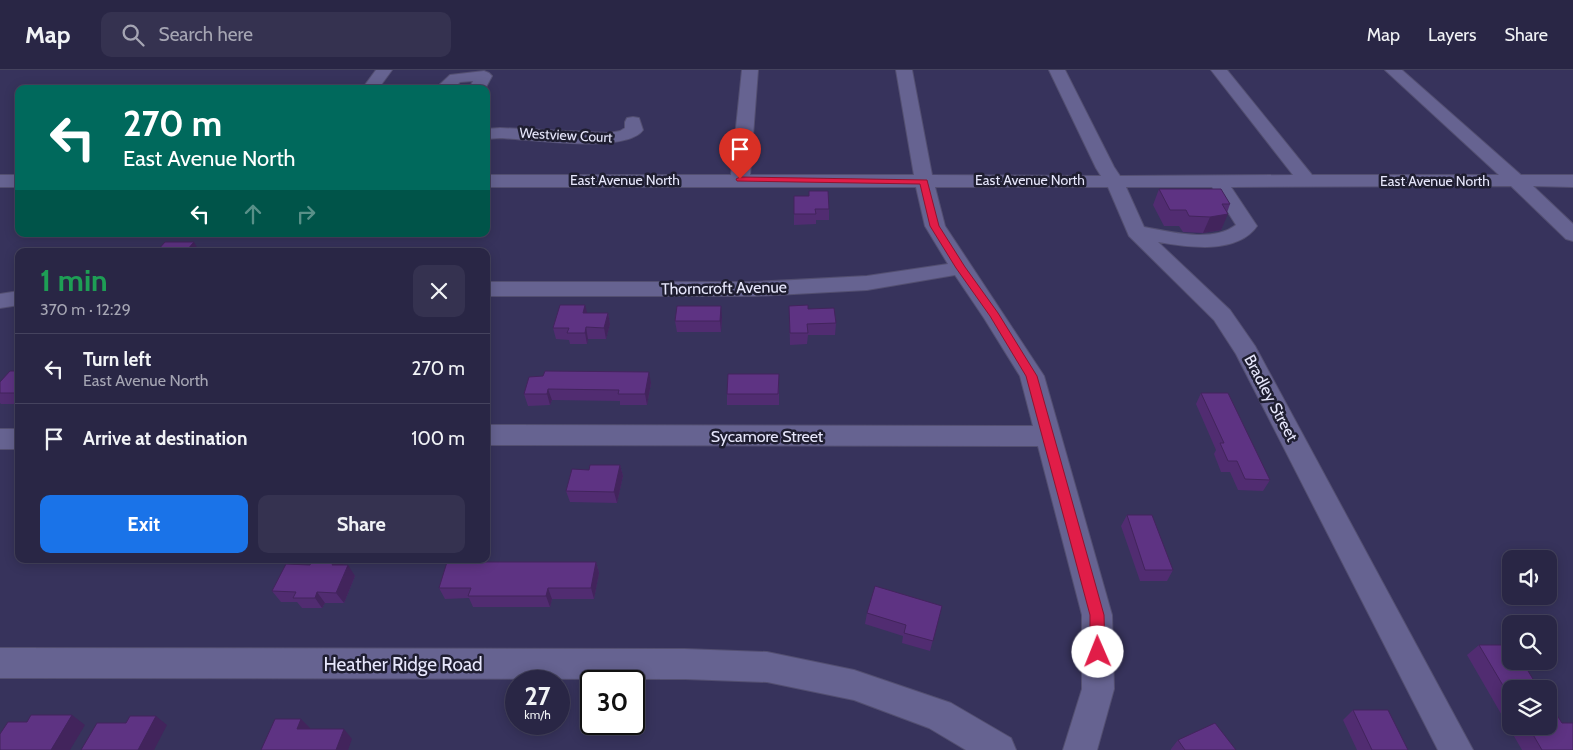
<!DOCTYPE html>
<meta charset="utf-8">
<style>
:root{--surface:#292645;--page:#353250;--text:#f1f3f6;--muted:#a5a5b3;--line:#45435e;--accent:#1a73e8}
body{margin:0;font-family:Cabin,sans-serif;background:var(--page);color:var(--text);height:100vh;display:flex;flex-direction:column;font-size:19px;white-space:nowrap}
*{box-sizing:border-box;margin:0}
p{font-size:16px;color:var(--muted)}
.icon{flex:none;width:28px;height:28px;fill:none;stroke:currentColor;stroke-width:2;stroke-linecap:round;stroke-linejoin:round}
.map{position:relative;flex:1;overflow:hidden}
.sheet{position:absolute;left:15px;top:178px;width:475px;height:315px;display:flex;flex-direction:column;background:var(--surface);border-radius:10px;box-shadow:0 2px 12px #0003,0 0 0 1px var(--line)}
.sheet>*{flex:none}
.banner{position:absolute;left:15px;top:15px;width:475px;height:152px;border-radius:10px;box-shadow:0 2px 12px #0003,0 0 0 1px var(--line);background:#00695c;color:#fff;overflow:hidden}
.fabs{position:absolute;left:1502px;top:480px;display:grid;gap:10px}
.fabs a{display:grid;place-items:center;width:55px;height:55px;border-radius:10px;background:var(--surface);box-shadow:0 2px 12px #0003,0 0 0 1px var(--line);font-size:25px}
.speed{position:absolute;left:505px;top:600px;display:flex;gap:10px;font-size:25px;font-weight:700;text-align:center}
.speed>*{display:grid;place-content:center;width:65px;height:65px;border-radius:50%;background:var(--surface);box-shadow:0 2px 12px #0003,0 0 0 1px var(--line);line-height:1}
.speed small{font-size:12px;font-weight:400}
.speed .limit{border:2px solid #111;border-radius:8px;background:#fff;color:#111}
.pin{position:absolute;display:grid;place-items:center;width:42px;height:42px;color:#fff;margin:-51px -21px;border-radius:50% 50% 50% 0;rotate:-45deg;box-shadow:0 0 5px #0007}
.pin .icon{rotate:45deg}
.me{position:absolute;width:55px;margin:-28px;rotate:359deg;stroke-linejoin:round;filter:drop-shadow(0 0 4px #0008)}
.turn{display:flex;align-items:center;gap:18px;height:105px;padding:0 25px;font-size:22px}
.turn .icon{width:65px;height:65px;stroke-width:2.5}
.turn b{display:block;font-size:35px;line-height:42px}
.lanes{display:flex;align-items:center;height:48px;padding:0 25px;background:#0003;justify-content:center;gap:25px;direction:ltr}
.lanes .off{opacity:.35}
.round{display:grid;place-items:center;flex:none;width:52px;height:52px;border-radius:10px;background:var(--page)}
.summary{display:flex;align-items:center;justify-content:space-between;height:85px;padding:0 25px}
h1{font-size:30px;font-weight:800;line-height:38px;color:#1e9e55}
.cta{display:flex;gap:10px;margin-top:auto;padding:10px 25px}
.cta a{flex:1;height:58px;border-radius:10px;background:var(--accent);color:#fff;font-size:20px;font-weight:800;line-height:58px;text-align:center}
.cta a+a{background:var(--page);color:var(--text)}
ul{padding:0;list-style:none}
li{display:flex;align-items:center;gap:15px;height:70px;padding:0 25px;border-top:1px solid var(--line)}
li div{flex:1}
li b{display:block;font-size:19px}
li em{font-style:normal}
header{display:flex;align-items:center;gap:30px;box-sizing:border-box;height:70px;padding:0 25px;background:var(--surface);border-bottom:1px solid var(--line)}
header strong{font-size:24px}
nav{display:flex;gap:28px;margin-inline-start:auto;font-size:18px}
.search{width:350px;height:45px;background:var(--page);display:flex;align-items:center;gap:12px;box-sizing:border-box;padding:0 18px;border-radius:10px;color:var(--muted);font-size:19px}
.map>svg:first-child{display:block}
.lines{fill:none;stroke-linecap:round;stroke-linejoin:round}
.minor-casing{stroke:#534f71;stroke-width:2}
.minor{fill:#666391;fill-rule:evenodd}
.wall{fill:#512c71}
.shaded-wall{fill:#42245c}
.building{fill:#5e3383;stroke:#42245c}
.route{fill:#e11d48;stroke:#92132f}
.labels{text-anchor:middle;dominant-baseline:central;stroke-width:5;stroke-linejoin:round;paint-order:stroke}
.far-street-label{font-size:14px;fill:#e7e7fc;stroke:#1f1e31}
.street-label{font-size:16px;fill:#e7e7fc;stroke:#1f1e31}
.near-street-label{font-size:19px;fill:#e7e7fc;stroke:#1f1e31}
</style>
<header>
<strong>Map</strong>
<div class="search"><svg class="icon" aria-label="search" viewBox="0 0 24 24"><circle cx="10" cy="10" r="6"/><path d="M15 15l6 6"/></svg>Search here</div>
<nav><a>Map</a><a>Layers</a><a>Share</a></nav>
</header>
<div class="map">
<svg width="1573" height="680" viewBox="0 0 1573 680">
<rect width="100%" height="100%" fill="#37335c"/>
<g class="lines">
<defs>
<path id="minor" d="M 376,0 L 392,0 L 378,19 L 362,19 Z
M 742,0 L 758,0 L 750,105 L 914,105 L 896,0 L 912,0 L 932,105 L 1101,106 L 1096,98 L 1049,0 L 1065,0 L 1114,97 L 1120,106 L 1293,105 L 1211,0 L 1227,0 L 1312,105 L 1499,105 L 1385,0 L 1402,0 L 1521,105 L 1573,105 L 1573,117 L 1533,116 L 1573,154 L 1573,171 L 1566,169 L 1511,116 L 1231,117 L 1257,156 C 1237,185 1187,177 1158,172 L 1230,240 L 1255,276 L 1473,680 L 1438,680 L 1236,284 L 1214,250 L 1129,166 L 1108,117 L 935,117 L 945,156 L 1044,306 L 1112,545 L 1114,619 L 1097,680 L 1063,680 L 1082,619 L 1082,545 L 1038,376 L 486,375 L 486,355 L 1033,356 L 1020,306 L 984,248 L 955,205 L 867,220 L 755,226 L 486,226 L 486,212 L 755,212 L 867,206 L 948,194 L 925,156 L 916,117 L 486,117 L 486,105 L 731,105 ZM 1126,117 L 1212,117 L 1236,155 C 1212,173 1171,162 1144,157 Z
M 484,1 L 489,3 L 492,6 L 485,19 L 469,19 L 473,11 L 460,12 L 453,19 L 435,19 L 450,5 Z
M 633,47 L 639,48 L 643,60 C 626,84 529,69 500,68 L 486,69 L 486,59 L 500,58 L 609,63 L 620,61 L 625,58 L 625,52 L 627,48 Z
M 0,105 L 19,105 L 19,117 L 0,117 Z
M 19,221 L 19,235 L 0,238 L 0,224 Z
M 0,359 L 19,359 L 19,379 L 0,379 Z
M 0,578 L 685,579 L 767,582 L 854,600 L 951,633 L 1011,668 L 1016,680 L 966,680 L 929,658 L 854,630 L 767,612 L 685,609 L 0,608 Z"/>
</defs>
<use href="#minor" class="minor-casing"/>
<use href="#minor" class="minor"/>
</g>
<path class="wall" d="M 1159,119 L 1230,134 L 1221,160 L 1203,163 L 1183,162 L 1179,156 L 1164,156 L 1153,135 Z
M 809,121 L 829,139 L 829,150 L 816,150 L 816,154 L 794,155 L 794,126 L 809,126 Z
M 789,236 L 808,239 L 836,253 L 835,265 L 808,265 L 807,274 L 790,275 Z
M 587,243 L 608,243 L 610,254 L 606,269 L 588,269 L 587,274 L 570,274 L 569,270 L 556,269 L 553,258 Z
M 722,247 L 721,262 L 677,262 L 675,251 Z
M 19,301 L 19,334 L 1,334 L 0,333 L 0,312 Z
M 779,304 L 779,335 L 727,335 L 727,324 Z
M 529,307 L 651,313 L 647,335 L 620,335 L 620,331 L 552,330 L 550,335 L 528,336 L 524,324 Z
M 1201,323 L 1270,410 L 1263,421 L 1238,420 L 1230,402 L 1221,402 L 1214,384 L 1216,380 L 1196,334 Z
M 620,395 L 623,406 L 617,433 L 570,432 L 566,421 L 589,400 Z
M 1127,445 L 1173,500 L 1167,511 L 1140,511 L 1121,456 Z
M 313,489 L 340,489 L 344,495 L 355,506 L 344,533 L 325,533 L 322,538 L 302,538 L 297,532 L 281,532 L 272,521 L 310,495 Z
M 596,492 L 599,503 L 594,529 L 552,529 L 550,537 L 473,537 L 469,528 L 445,529 L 439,518 Z
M 942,536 L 930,581 L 902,573 L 903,566 L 865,554 L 867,543 Z
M 1479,575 L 1511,619 L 1511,656 L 1549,656 L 1562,653 L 1573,680 L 1522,680 L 1467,585 Z
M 1353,640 L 1408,680 L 1357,680 L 1343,650 Z
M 1178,670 L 1236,680 L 1171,680 L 1171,679 Z"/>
<path class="shaded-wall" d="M 1228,144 L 1221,160 L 1203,163 L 1210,147 Z
M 194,172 L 199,181 L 186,181 Z
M 585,235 L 588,246 L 583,243 Z
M 721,236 L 722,247 L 721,262 L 720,251 Z
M 608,243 L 610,254 L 606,269 L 604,258 Z
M 586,257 L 588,269 L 587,274 L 585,263 Z
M 649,302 L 651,313 L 647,335 L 645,324 Z
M 19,318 L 19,328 L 14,323 Z
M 548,319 L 552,330 L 550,335 L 547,324 Z
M 620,395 L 623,406 L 617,433 L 614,422 Z
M 335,489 L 340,489 L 344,495 L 332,495 Z
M 596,492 L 599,503 L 594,529 L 591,518 Z
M 348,495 L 355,506 L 344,533 L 336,523 Z
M 548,518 L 552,529 L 550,537 L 546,526 Z
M 317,522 L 325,533 L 322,538 L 315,528 Z
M 72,645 L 85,655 L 70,680 L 51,680 Z
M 156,646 L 167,655 L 154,680 L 138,680 Z
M 301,649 L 310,658 L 306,668 L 297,659 Z
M 344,659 L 352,669 L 348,680 L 336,680 Z"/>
<path class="building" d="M 1159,119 L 1221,119 L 1230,134 L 1222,134 L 1228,144 L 1210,147 L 1189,146 L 1186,140 L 1170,140 Z
M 809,121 L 828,121 L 829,139 L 815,139 L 816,144 L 794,144 L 794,126 L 809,126 Z
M 165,172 L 194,172 L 186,181 L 157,181 Z
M 560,235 L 585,235 L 583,243 L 608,243 L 604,258 L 586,257 L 585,263 L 567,263 L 569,258 L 553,258 Z
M 808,235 L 808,239 L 834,238 L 836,253 L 807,254 L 808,263 L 790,263 L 789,236 Z
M 677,236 L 721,236 L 720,251 L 675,251 Z
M 10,301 L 19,301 L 19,318 L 14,323 L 0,323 L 0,312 Z
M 545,301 L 649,302 L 645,324 L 618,324 L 619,320 L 548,319 L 547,324 L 524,324 L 529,307 L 543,306 Z
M 728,304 L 779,304 L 778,324 L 727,324 Z
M 1201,323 L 1228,323 L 1270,410 L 1245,409 L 1237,391 L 1228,391 L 1220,373 L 1224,373 Z
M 590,395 L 620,395 L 614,422 L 566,421 L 572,399 L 589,400 Z
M 1127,445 L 1152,445 L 1173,500 L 1145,500 Z
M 313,489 L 335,489 L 332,495 L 348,495 L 336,523 L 317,522 L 315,528 L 293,528 L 296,522 L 272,521 L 286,494 L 310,495 Z
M 447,492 L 596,492 L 591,518 L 548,518 L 546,526 L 468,526 L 471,518 L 439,518 Z
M 875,516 L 942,536 L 933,571 L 904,563 L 906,555 L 867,543 Z
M 1479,575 L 1511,575 L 1511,591 L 1522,591 L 1539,619 L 1511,619 L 1511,629 Z
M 1549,633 L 1562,653 L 1573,653 L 1573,680 L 1542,680 L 1528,656 L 1549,656 Z
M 1353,640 L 1388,640 L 1408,680 L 1372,680 Z
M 31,645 L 72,645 L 51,680 L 0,680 L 0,664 L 8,652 L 27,652 Z
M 130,646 L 156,646 L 138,680 L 81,680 L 97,653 L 126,653 Z
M 275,649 L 301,649 L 297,659 L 344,659 L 336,680 L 261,680 Z
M 1215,653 L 1236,680 L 1185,680 L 1178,670 Z"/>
<path class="route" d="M 740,107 L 927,110 L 939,156 L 965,197 L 998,243 L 1037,306 L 1104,545 L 1105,582 L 1103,587 L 1098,589 L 1092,587 L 1090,582 L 1090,545 L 1026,306 L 990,246 L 956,198 L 930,156 L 920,114 L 737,111 L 736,109 Z"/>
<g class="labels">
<g class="far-street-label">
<text transform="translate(566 65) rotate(3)">Westview Court</text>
<text x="625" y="110">East Avenue North</text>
<text x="1030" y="110">East Avenue North</text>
<text x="1435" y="111">East Avenue North</text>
</g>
<g class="street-label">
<text transform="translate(724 218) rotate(-1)">Thorncroft Avenue</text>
<text transform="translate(1271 328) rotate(62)">Bradley Street</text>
<text x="767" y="366">Sycamore Street</text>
</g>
<g class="near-street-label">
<text x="403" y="594">Heather Ridge Road</text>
</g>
</g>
</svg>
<div class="fabs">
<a><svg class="icon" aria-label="sound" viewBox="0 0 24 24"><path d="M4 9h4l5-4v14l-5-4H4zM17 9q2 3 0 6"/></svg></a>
<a><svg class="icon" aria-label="search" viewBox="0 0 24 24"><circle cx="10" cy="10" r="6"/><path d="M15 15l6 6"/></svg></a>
<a><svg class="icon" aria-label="layers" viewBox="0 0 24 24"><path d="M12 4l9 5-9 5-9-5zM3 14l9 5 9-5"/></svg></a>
</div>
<div class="speed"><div>27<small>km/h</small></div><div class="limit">30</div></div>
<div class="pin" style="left:740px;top:109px;background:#d93025"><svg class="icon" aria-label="arrive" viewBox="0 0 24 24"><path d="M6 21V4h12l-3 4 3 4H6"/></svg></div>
<svg class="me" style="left:1098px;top:582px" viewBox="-20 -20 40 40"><circle r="19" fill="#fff"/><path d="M0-13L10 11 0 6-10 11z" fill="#e11d48"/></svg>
<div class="banner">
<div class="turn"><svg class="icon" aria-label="left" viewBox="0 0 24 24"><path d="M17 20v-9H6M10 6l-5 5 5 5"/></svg><div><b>270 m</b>East Avenue North</div></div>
<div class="lanes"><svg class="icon" aria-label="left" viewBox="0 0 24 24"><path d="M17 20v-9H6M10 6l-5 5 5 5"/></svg><svg class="icon off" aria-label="ahead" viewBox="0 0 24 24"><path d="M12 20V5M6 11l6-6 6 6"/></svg><svg class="icon off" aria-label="right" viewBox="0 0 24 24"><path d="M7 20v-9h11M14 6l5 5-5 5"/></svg></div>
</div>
<section class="sheet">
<div class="summary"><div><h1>1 min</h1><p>370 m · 12:29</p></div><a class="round"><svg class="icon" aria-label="close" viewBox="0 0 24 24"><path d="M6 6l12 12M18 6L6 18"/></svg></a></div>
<ul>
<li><svg class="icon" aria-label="left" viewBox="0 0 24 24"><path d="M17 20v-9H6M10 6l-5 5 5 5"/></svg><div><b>Turn left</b><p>East Avenue North</p></div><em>270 m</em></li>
<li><svg class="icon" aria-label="arrive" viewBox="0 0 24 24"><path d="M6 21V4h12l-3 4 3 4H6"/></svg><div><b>Arrive at destination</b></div><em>100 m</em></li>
</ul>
<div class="cta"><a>Exit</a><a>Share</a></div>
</section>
</div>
